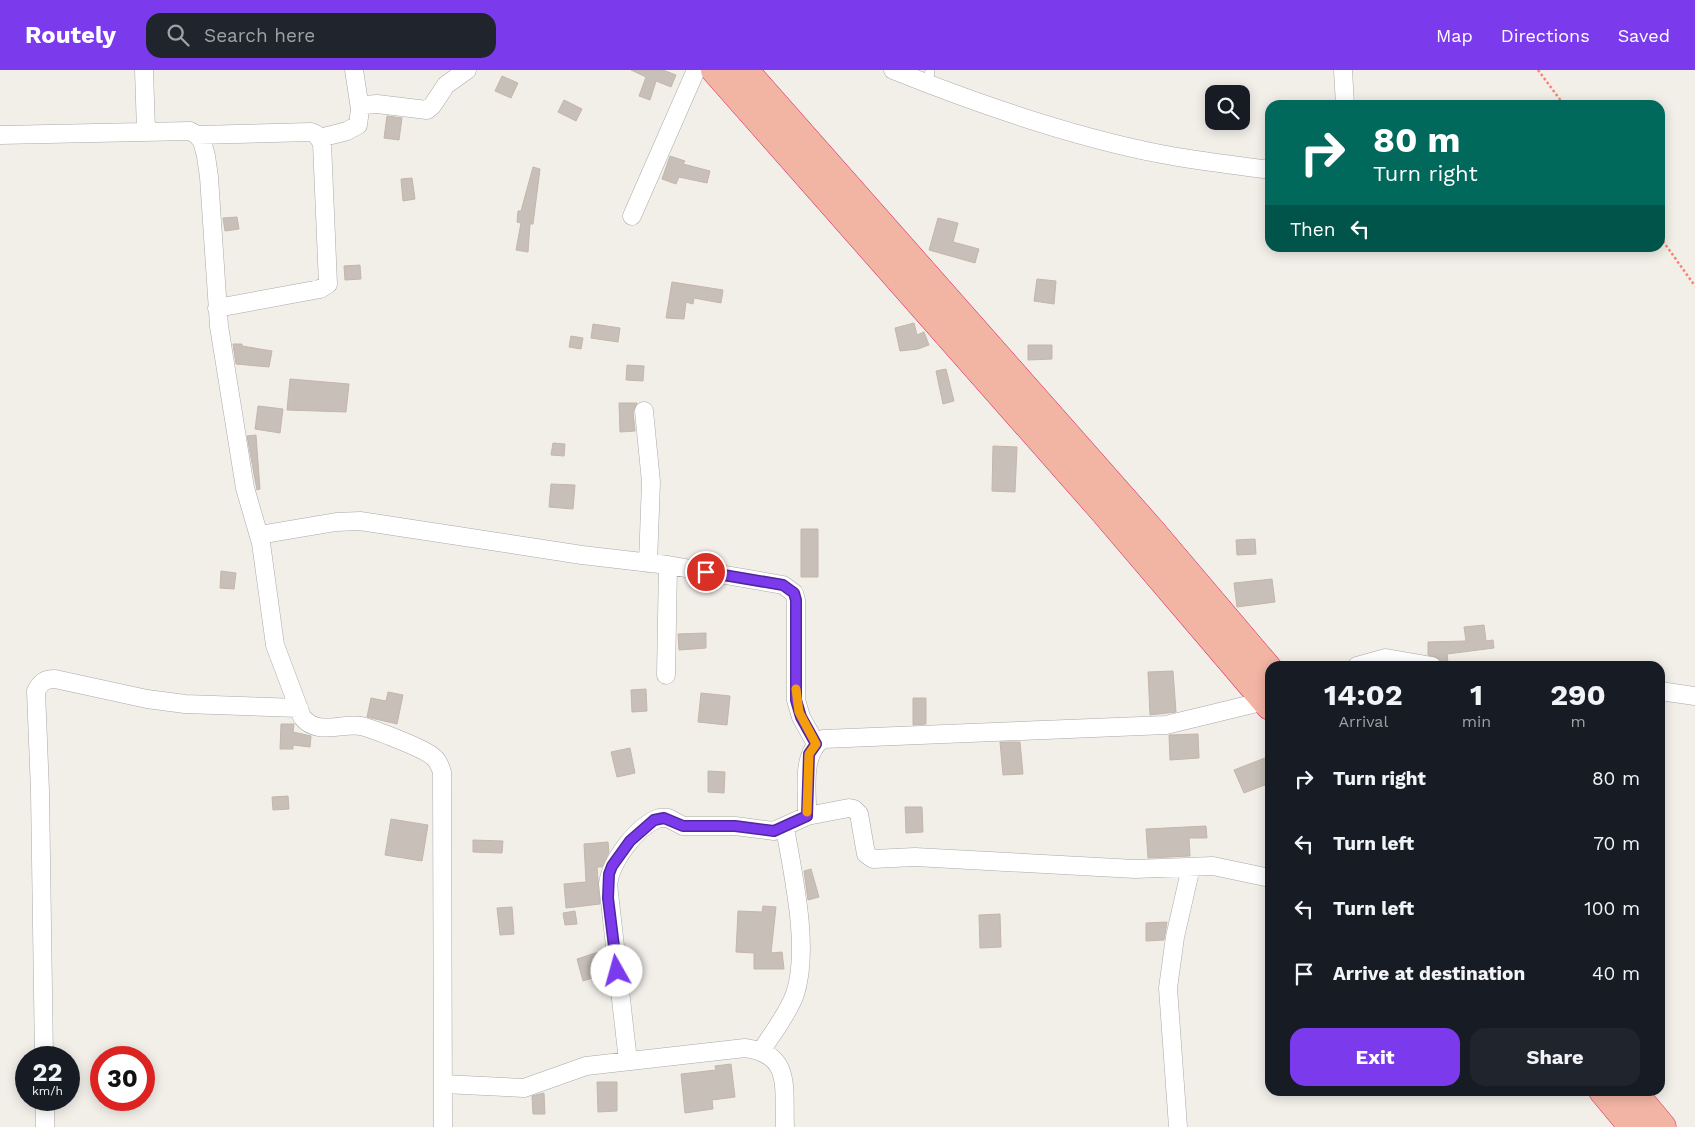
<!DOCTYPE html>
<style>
:root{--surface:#171b24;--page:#20242c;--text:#f1f3f6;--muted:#9ea1a6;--accent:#7c3aed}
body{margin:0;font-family:"Work Sans",sans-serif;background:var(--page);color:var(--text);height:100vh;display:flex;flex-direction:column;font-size:19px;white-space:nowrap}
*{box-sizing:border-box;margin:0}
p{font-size:16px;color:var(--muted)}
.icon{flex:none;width:28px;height:28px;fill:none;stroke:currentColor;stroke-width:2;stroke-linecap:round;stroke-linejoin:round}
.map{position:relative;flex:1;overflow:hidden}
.side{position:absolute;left:1265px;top:591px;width:400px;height:435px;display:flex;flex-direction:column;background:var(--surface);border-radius:15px;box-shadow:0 2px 12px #0003}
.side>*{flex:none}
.guide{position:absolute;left:1265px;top:30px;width:400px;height:152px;border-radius:15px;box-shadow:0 2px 12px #0003;background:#00695c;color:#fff;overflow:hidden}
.tools{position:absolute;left:1205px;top:15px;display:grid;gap:10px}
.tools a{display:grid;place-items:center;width:45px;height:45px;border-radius:10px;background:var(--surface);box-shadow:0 2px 12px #0003;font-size:25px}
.speed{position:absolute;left:15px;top:976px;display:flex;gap:10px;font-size:25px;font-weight:700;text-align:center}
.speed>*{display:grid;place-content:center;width:65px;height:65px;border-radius:50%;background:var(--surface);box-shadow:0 2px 12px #0003;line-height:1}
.speed small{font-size:12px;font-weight:400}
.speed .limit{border:8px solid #d22;background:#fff;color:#111}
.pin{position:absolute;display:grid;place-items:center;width:42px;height:42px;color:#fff;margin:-21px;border:2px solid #fff;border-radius:50%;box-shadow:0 1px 5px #0007}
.me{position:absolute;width:55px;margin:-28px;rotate:353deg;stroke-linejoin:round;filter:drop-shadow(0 0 4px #0008)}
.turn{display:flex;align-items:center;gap:18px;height:105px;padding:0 25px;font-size:22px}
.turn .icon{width:65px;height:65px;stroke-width:2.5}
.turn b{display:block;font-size:35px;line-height:42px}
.then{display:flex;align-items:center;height:48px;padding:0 25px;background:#0003;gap:10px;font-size:19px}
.eta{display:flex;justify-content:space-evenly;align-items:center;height:85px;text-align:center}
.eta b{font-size:30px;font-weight:700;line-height:35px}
.action{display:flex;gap:10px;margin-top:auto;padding:10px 25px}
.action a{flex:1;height:58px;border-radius:15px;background:var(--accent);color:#fff;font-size:20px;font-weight:700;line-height:58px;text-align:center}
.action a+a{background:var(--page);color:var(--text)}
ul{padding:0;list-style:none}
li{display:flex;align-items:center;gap:15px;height:65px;padding:0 25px}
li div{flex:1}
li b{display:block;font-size:19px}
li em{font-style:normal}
header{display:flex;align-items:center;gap:30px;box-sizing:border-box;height:70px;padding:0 25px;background:var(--accent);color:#fff}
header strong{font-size:24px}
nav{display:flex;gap:28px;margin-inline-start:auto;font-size:18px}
.search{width:350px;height:45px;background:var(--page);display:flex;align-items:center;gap:12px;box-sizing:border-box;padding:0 18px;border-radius:15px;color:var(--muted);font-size:19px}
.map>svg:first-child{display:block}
.building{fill:#c7bfb8;stroke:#c4b6ab}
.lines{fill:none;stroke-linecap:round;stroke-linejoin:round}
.service-casing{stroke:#a9a9a9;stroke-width:10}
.minor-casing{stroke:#a9a9a9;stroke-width:19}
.trunk-casing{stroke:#dc2a67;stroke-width:29}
.path{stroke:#fa8072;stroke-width:2.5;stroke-dasharray:2.5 2.5;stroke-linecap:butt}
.service{stroke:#fff;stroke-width:9}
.minor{stroke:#fff;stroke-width:18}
.trunk{stroke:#f2b4a3;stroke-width:28}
.route-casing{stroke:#51269a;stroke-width:12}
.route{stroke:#7c3aed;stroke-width:9}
.slow{stroke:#f59e0b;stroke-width:9}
</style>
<header>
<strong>Routely</strong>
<div class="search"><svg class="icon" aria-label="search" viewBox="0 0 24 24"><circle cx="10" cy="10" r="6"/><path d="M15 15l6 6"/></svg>Search here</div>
<nav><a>Map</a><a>Directions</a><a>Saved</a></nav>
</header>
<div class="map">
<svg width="1695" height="1057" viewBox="0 0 1695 1057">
<rect width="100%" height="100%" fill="#f2efe9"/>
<path class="building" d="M 631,0 L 663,0 L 676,5 L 671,17 L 656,11 L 650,30 L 639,26 L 646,7 Z
M 502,6 L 518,13 L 511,28 L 495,21 Z
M 564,30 L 582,39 L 576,51 L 558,42 Z
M 387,46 L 402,48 L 399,70 L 384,68 Z
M 670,86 L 685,91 L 683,94 L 710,101 L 707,113 L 679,107 L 676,114 L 662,109 Z
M 533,97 L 540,99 L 533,154 L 530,154 L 528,182 L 516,180 L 521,153 L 517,152 L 518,141 L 521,141 Z
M 412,108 L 415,129 L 403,131 L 401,109 Z
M 237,147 L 239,159 L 225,161 L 223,148 Z
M 938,148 L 958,153 L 953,172 L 979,179 L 975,193 L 929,180 Z
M 360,195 L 361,209 L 345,210 L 344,196 Z
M 1037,209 L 1056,211 L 1054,234 L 1034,231 Z
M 672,212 L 723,220 L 721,233 L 694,228 L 693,234 L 686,232 L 684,249 L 666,248 Z
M 914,253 L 917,265 L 924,262 L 929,275 L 918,279 L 900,281 L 895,258 Z
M 593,254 L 620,258 L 618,272 L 591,268 Z
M 571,266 L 583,268 L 581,279 L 569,277 Z
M 233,274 L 242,274 L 242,276 L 272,281 L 269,297 L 236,294 Z
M 1028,275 L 1052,275 L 1052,289 L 1028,290 Z
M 627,295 L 644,296 L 643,311 L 626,310 Z
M 946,299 L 954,331 L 943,334 L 936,301 Z
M 290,309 L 349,314 L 346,342 L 287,340 Z
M 619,333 L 637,333 L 633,342 L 635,361 L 620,362 Z
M 258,336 L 283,339 L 280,363 L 255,359 Z
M 256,365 L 260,419 L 257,420 L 247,366 Z
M 553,373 L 565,374 L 564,386 L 551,385 Z
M 993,376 L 1017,377 L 1015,422 L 992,421 Z
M 551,414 L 575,415 L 573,439 L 549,437 Z
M 801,459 L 818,459 L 818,507 L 801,507 Z
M 1255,469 L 1256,484 L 1237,485 L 1236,470 Z
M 221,501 L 236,503 L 234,519 L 220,518 Z
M 1272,509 L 1275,532 L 1237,537 L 1234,513 Z
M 1484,555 L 1486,571 L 1493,570 L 1494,578 L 1447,584 L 1448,593 L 1442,593 L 1438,588 L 1428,585 L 1428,572 L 1466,571 L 1464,557 Z
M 706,563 L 706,578 L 679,580 L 678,564 Z
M 1173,601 L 1176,642 L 1150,645 L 1148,602 Z
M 646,619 L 647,641 L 632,642 L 631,620 Z
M 388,622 L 403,625 L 397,654 L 367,647 L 371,628 L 386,631 Z
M 701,623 L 730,626 L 727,655 L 698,652 Z
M 913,628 L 926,628 L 926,654 L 913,655 Z
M 281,654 L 294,654 L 293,662 L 311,666 L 310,677 L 293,675 L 293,679 L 280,679 Z
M 1198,664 L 1199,688 L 1170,690 L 1169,665 Z
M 1000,672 L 1020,672 L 1023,704 L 1003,705 Z
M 630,678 L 635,703 L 617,707 L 611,682 Z
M 1270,686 L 1270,713 L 1244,723 L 1234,700 Z
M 708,701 L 725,702 L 724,723 L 708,722 Z
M 288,726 L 289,739 L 273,740 L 272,727 Z
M 905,737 L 922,737 L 923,762 L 906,763 Z
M 391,749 L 428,755 L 422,791 L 385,785 Z
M 1206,756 L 1207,768 L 1189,768 L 1190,786 L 1148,788 L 1146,759 Z
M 473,770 L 503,771 L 502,783 L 473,782 Z
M 608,772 L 609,782 L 602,797 L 597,797 L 600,834 L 566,838 L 564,814 L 586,812 L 584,774 Z
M 811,799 L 819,827 L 808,830 L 804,801 Z
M 763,836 L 776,837 L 771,883 L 782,882 L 784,899 L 754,899 L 754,883 L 736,882 L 738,841 L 762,842 Z
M 512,837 L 514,864 L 500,865 L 497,838 Z
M 575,841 L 577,854 L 565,855 L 563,843 Z
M 1000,844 L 1001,877 L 980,878 L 979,845 Z
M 1167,852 L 1164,870 L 1146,871 L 1146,853 Z
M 605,880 L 606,894 L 592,899 L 595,907 L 583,911 L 577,889 Z
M 731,994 L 735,1027 L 712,1030 L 713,1039 L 685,1043 L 681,1004 L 716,1000 L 715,996 Z
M 597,1012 L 617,1012 L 617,1041 L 598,1042 Z
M 544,1023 L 545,1044 L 533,1044 L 532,1026 Z"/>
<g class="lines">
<defs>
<path id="service" d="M 928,14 L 930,0"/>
<path id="minor" d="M 144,0 L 146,61
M 354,0 L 360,39
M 893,0 C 980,35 1069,66 1161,84 C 1197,91 1234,95 1270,100
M 1343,0 L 1345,35
M 0,65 L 190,61 L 197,65 L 202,71 L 206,86 L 209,107 L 219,256 L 245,418 L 261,473 L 275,575 L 302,647 C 317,666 340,653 361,656 C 373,659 423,678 432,686 C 438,690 440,696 442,702 L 443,1057
M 197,65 L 311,62 L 316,64 L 322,73 L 328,214 L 320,219 L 217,238
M 320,68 L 347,61 L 358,55 L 360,39 L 364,35 L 377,34 L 427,40 L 432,36 L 446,15 L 467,0
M 632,146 L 696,0
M 644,341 L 651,412 L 648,493
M 259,465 L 336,452 L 360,451 L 582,485 L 668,495 L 666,605
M 668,495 L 783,515 L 794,523 L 796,530 L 796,630 L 801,647 L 816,674
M 1357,596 L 1386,588 L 1432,596
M 1660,621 L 1695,626
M 807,746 C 808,722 800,684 823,669 L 1166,655 L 1265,631
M 762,980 C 773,962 788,944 795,924 C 810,878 793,805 785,758
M 44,988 L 40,721 L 36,621 C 41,612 45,609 55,609 L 147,629 L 185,634 L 299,638
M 628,991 L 608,814 C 611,791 636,757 659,748 L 668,748 L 683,756 L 735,756 L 774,761 L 807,746 L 849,738 L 854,739 L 859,744 L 866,784 L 873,789 L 915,787 L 1135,799 L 1213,796 L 1270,808
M 443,1014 L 524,1018 L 586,996 L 745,978 C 793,984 783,1019 785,1057
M 45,1030 L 45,1057
M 1178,1057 L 1168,918 L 1175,867 L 1191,797"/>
<path id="trunk" d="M 715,0 L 1102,439 L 1270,636
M 744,0 L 1153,463 L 1270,601
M 1603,1021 L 1633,1057
M 1632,1021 L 1662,1057"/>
</defs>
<use href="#service" class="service-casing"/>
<use href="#minor" class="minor-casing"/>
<use href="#trunk" class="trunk-casing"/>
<path class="path" d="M 1538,0 L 1564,35
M 1660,167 L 1695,216"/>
<use href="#service" class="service"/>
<use href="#minor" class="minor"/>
<use href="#trunk" class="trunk"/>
</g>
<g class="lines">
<defs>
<path id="route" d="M 617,901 L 608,828 L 609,804 L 612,796 L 630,771 L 654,750 L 664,748 L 683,756 L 735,756 L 774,761 L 807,746 L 809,684 L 816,674 L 801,647 L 796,630 L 796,530 L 794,523 L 783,515 L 706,502"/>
</defs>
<use href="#route" class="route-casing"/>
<use href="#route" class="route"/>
<path class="slow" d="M 796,619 L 799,642 L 816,674 L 809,684 L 807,742"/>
</g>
</svg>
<div class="tools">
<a><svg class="icon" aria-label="search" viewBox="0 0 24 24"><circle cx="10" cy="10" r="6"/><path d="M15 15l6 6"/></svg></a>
</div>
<div class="speed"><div>22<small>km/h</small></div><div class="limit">30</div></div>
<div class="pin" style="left:706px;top:502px;background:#d93025"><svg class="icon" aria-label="arrive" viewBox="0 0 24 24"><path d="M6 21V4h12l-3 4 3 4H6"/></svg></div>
<svg class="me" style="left:617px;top:901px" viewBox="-20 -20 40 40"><circle r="19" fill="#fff"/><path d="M0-13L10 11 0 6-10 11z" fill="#7c3aed"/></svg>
<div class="guide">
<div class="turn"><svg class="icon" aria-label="right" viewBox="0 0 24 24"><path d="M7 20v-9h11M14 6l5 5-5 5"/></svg><div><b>80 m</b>Turn right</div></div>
<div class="then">Then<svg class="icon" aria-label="left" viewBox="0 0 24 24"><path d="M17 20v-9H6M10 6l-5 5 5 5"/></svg></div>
</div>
<section class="side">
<div class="eta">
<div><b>14:02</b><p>Arrival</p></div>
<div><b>1</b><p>min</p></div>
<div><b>290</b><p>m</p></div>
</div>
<ul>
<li><svg class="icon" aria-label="right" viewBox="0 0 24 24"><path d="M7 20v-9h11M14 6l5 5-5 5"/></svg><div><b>Turn right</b></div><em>80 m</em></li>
<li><svg class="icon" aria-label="left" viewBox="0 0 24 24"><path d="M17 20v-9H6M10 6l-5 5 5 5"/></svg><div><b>Turn left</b></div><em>70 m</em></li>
<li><svg class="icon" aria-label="left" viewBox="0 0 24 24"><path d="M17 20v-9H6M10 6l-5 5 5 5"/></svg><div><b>Turn left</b></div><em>100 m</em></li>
<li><svg class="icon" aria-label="arrive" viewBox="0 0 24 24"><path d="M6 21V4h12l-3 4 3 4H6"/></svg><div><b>Arrive at destination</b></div><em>40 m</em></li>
</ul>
<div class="action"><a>Exit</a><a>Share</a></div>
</section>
</div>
